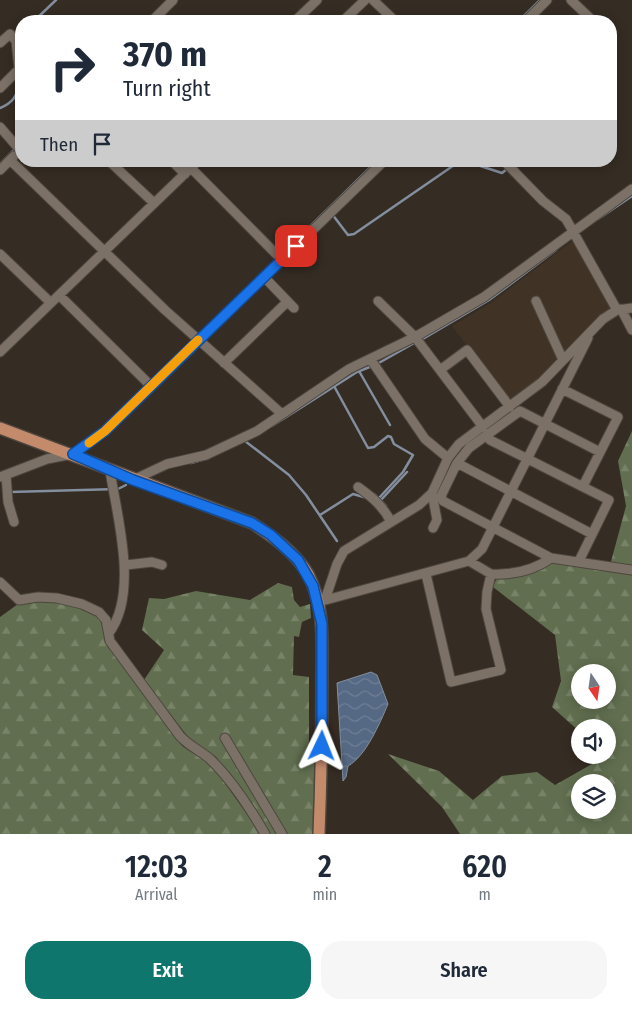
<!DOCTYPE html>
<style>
:root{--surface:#fff;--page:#f6f6f7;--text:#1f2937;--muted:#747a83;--accent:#0f766e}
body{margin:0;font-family:"Fira Sans Condensed",sans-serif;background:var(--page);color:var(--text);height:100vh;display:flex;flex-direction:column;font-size:19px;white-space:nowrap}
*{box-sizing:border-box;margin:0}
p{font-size:16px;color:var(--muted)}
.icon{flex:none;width:28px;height:28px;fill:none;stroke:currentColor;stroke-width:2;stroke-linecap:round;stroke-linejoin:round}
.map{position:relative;height:834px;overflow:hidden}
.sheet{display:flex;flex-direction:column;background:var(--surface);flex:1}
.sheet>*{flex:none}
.hud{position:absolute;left:15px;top:15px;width:602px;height:152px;border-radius:20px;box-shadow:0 2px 12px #0003;background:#fff;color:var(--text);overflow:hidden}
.needle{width:32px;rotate:167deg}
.fabs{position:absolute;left:571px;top:664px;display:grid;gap:10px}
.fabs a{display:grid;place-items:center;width:45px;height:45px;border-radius:50%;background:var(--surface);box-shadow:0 2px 12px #0003;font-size:25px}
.pin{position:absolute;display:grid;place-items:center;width:42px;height:42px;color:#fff;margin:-21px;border-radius:10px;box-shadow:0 2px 8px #0006}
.me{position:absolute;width:55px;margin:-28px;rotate:2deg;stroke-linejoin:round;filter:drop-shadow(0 0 4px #0008)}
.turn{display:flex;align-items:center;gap:18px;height:105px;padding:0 25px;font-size:22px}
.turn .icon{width:65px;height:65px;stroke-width:2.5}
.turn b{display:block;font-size:35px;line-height:42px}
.then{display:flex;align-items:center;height:48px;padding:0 25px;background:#0003;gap:10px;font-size:19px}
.eta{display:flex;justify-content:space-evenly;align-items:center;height:85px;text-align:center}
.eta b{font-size:30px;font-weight:600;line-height:35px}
.action{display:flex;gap:10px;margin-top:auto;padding:10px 25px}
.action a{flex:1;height:58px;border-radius:20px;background:var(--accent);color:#fff;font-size:20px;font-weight:600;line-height:58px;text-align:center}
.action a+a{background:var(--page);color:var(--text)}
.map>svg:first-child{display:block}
.built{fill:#403325}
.forest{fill:url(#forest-firs);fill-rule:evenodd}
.water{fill:url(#water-waves);stroke:#838e9f}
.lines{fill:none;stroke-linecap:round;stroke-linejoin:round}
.stream{stroke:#838e9f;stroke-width:2.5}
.minor-casing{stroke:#4e473f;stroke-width:11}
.major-casing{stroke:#4e473f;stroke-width:14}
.minor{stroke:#7c7167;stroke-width:9}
.major{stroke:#c38a6c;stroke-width:11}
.route-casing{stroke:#114b97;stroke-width:12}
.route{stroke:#1a73e8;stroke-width:9}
.slow{stroke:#f59e0b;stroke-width:9}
</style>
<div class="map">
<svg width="632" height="834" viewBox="0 0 632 834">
<defs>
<pattern id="forest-firs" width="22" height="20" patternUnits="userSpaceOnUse" patternTransform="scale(1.25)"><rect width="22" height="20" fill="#616e4f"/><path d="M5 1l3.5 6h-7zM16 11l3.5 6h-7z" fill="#788368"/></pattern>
<pattern id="water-waves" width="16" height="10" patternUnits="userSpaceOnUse" patternTransform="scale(1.25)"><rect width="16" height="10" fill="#566984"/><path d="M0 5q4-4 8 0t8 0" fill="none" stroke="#6e7e95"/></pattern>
</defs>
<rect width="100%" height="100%" fill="#352c23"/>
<path class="built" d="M 575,239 L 611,305 L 610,310 L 541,381 L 509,402 L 452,326 L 491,303 Z"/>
<path class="forest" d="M 632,431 L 632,834 L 460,834 L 442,807 L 388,754 L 439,771 L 473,800 L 502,776 L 537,772 L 555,785 L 592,764 L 589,755 L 608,755 L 608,728 L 580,728 L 580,732 L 552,707 L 561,681 L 555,635 L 493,587 L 497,577 L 532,572 L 552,563 L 609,569 L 626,506 L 618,461 ZM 580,672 L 608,672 L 608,700 L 580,700 ZM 580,782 L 608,782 L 608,810 L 580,810 Z
M 278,583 L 292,587 L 294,600 L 300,607 L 310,604 L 311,618 L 302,622 L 299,637 L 294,636 L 293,675 L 309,677 L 309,747 L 315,767 L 313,834 L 268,834 L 255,811 L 216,757 L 191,741 L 144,680 L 164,650 L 142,630 L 149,598 L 164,599 L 196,591 L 250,600 Z
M 38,600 L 81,606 L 97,615 L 123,662 L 182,746 L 206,761 L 217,772 L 261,834 L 0,834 L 0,617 L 18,604 Z"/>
<path class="water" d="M 371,672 L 377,675 L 388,704 C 380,723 366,756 348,766 L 346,777 L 343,781 L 337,683 Z"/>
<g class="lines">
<path class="stream" d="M 34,21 L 56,0
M 519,21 L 540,0
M 0,108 C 14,102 16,96 21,83
M 465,161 L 502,173 L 507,169
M 0,164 L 21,143
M 332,214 L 348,235 L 354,234 L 460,161
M 598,219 L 632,196
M 287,249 L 377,161
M 421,340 L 489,300 L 556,250
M 377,364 L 416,342
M 359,371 L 390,425
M 334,386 L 368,448 L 374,447 L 388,436 L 391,437 L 394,444 L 413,455 L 403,472 L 379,498
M 272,426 L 357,372 L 372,366
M 245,441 L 289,475 L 306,495 L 337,541
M 191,463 L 209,458
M 10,492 L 118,489 L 126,485
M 374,494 L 386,506
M 381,500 L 407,472
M 320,515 L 353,494 L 367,498"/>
<defs>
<path id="minor" d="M 373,0 L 395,21
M 571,0 L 593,21
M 296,20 L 317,0
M 152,21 L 173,0
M 343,21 L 365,0
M 526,21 L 547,0
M 0,43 L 10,34 L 16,41 L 19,69 L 0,88
M 0,127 L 20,150
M 10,160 L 165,310 L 282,414
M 109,161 L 154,203
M 172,161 L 185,174
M 504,161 L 543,201 L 566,219 L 617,310
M 191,168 L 282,260
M 0,170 L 14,156
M 0,254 L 51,303
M 265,278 L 294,308
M 59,295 L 151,386
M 378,301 L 415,337 L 483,427
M 536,301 L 563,360
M 621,309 L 632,330
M 0,352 L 198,161
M 371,360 L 425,439 L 448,458
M 224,363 L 287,302
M 440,370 L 467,350 L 510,407
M 562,389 L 618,417 L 583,486
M 487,434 L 490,440 L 609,500 L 579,561
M 600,452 L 520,411 L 469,448 L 457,463 L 441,496 L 443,501 L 551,558 L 632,570
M 457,463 L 592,534
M 6,475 L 8,502 L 14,522
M 0,477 L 47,459 L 73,454 L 105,431 L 384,161
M 133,480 L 167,464 L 206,455 L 257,431 L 349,369 L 415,337 L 484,297 L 632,189
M 358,487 C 372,497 383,506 391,522
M 432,493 L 437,520 L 433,528
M 126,565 L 152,562 L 162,565
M 426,574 L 451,682 L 501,670 L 486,609 L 487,592 L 491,574 L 469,561
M 491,574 C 513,575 533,571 551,558
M 0,582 L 19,600 L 38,597 L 57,598 L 82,604 L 99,612 L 106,620 L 110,641 L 180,736 C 189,746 201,751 210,759 C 232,780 250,808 265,834
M 325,600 L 337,564 L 344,551 L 419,505 L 432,493 L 448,458 L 459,444 L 542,382 L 603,319 L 617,310 L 632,308
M 322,601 L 469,561 L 482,549 L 588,338
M 109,633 C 139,593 117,516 110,471
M 225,738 L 282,834"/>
<path id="major" d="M 0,428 L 252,523 C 272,536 295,552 308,574 C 325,606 322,643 322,678 C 322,730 321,782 319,834"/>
</defs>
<use href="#minor" class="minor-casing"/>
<use href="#major" class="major-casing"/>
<use href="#minor" class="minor"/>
<use href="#major" class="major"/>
</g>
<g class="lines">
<defs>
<path id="route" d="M 296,246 L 105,431 L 73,454 L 133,480 L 252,523 L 271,535 L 298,560 L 313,586 L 322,624 L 322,746"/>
</defs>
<use href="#route" class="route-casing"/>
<use href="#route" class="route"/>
<path class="slow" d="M 89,443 L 105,431 L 198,340"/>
</g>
</svg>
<div class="fabs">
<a><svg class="needle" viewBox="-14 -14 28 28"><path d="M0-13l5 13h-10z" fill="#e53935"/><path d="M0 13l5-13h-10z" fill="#747a83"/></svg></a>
<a><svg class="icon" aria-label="sound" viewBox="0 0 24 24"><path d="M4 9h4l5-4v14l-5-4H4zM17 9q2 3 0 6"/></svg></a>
<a><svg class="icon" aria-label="layers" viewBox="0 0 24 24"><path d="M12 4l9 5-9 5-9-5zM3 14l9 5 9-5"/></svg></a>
</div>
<div class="pin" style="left:296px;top:246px;background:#d93025"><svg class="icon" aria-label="arrive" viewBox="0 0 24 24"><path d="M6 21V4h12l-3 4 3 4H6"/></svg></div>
<svg class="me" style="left:322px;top:746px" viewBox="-20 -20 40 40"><path d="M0-17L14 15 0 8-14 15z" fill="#1a73e8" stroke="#fff" stroke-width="4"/></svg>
<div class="hud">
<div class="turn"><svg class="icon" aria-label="right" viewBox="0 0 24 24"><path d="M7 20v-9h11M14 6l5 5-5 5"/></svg><div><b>370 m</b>Turn right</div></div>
<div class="then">Then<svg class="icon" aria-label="arrive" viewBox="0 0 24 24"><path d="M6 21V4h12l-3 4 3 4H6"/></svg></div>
</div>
</div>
<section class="sheet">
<div class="eta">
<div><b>12:03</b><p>Arrival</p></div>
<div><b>2</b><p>min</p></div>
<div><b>620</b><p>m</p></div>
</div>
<div class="action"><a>Exit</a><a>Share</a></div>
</section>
